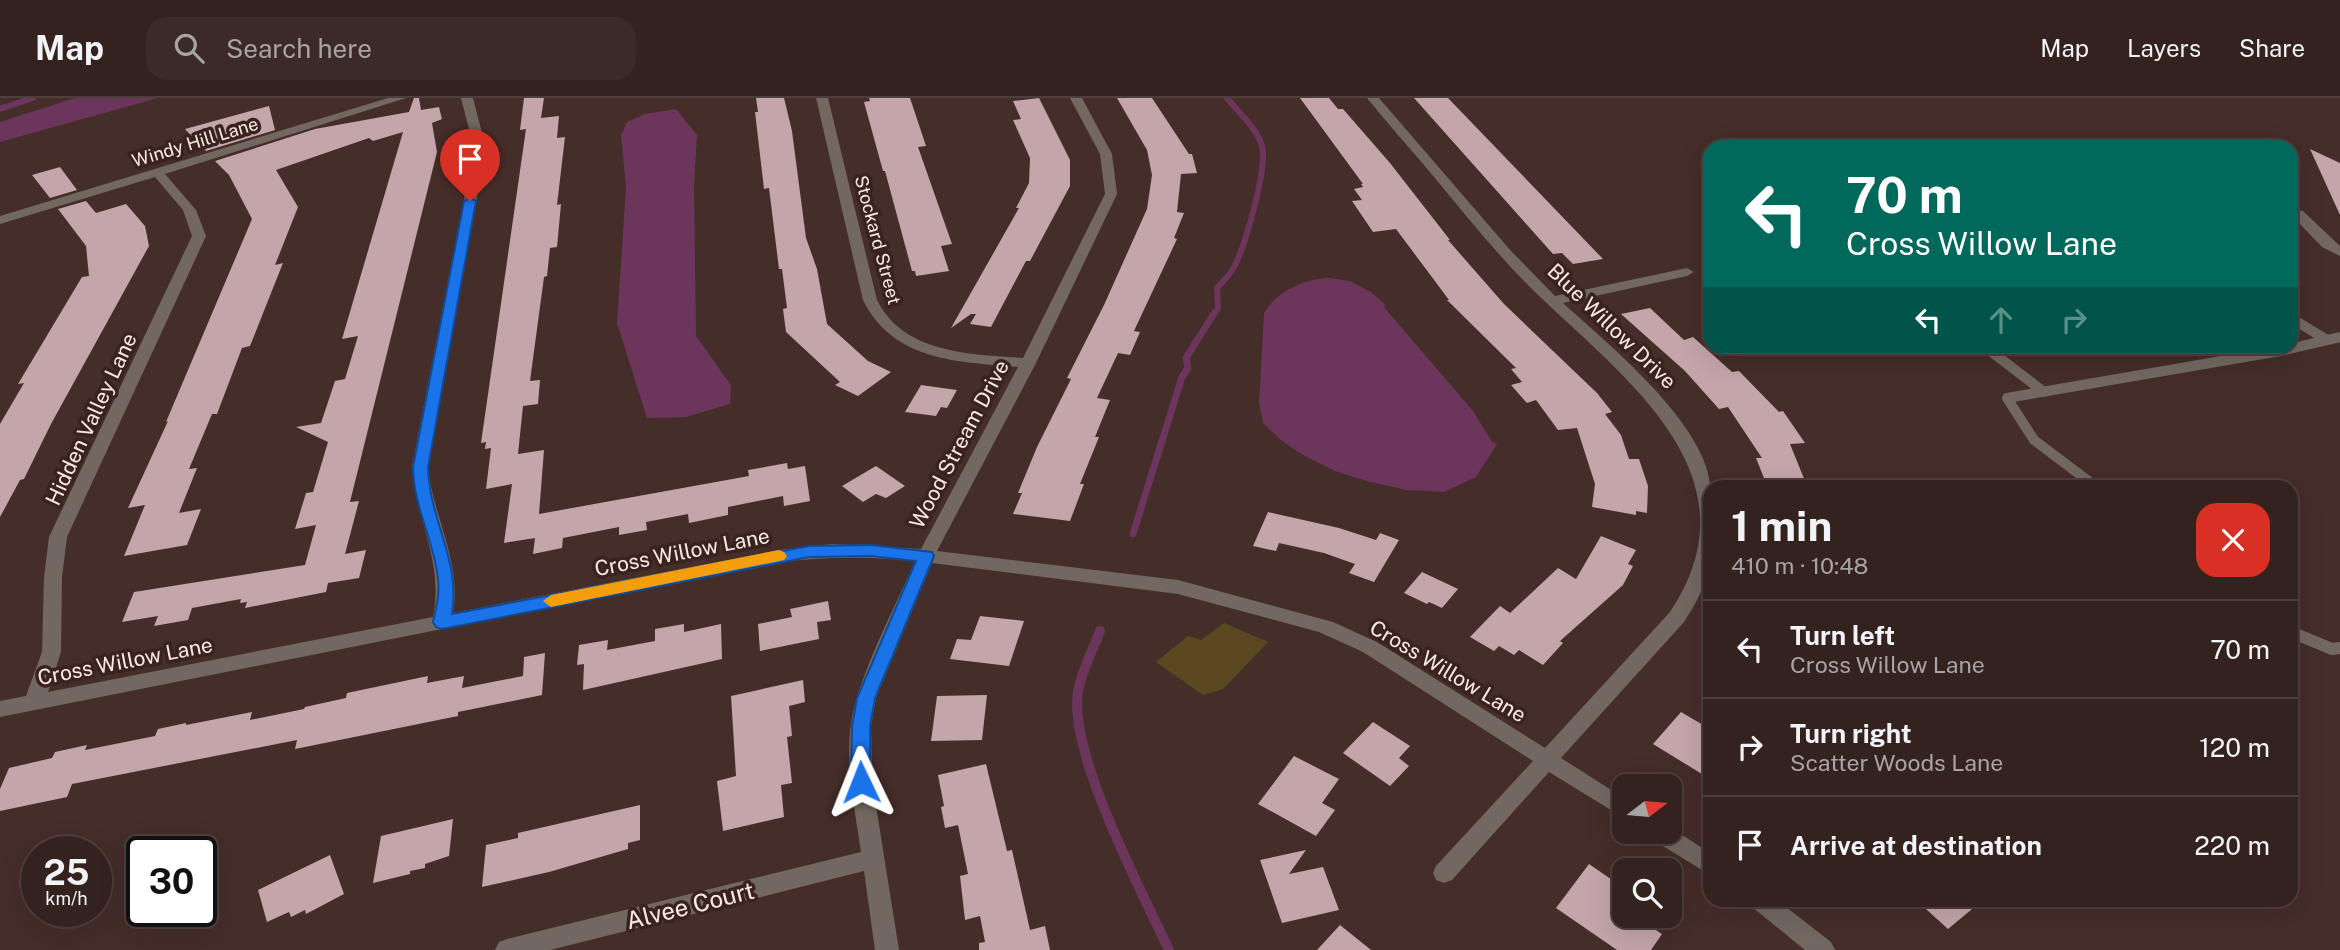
<!DOCTYPE html>
<meta charset="utf-8">
<style>
:root{--surface:#34221f;--page:#3c2a28;--text:#f1f3f6;--muted:#a9a4a4;--line:#4e3f3d}
body{margin:0;font-family:"Public Sans",sans-serif;background:var(--page);color:var(--text);height:100vh;display:flex;flex-direction:column;font-size:26px;white-space:nowrap}
*{box-sizing:border-box;margin:0}
p{font-size:23px;color:var(--muted)}
.icon{flex:none;width:38px;height:38px;fill:none;stroke:currentColor;stroke-width:2;stroke-linecap:round;stroke-linejoin:round}
.map{position:relative;flex:1;overflow:hidden}
.side{position:absolute;left:1703px;top:382px;width:595px;height:427px;display:flex;flex-direction:column;background:var(--surface);border-radius:21px;box-shadow:0 7px 28px #0002,0 0 0 2px var(--line)}
.side>*{flex:none}
.banner{position:absolute;left:1703px;top:42px;width:595px;height:214px;border-radius:21px;box-shadow:0 7px 28px #0002,0 0 0 2px var(--line);background:#00695c;color:#fff;overflow:hidden}
.needle{width:46px;rotate:74deg}
.tools{position:absolute;left:1612px;top:676px;display:grid;gap:14px}
.tools a{display:grid;place-items:center;width:70px;height:70px;border-radius:14px;background:var(--surface);box-shadow:0 7px 28px #0002,0 0 0 2px var(--line);font-size:35px}
.speed{position:absolute;left:21px;top:738px;display:flex;gap:14px;font-size:35px;font-weight:700;text-align:center}
.speed>*{display:grid;place-content:center;width:91px;height:91px;border-radius:50%;background:var(--surface);box-shadow:0 7px 28px #0002,0 0 0 2px var(--line);line-height:1}
.speed small{font-size:18px;font-weight:400}
.speed .limit{border:4px solid #111;border-radius:10px;background:#fff;color:#111}
.pin{position:absolute;display:grid;place-items:center;width:60px;height:60px;color:#fff;margin:-72px -30px;border-radius:50% 50% 50% 0;rotate:-45deg;box-shadow:0 0 7px #0007}
.pin .icon{rotate:45deg}
.me{position:absolute;width:77px;margin:-38px;rotate:358deg;stroke-linejoin:round;filter:drop-shadow(0 0 5px #0008)}
.turn{display:flex;align-items:center;gap:24px;height:147px;padding:0 28px;font-size:32px}
.turn .icon{width:91px;height:91px;stroke-width:2.5}
.turn b{display:block;font-size:49px;line-height:60px}
.lanes{display:flex;align-items:center;height:66px;padding:0 28px;background:#0003;justify-content:center;gap:35px;direction:ltr}
.lanes .off{opacity:.35}
.round{display:grid;place-items:center;flex:none;width:74px;height:74px;border-radius:21px;background:var(--page)}
.headline{display:flex;align-items:center;justify-content:space-between;height:119px;padding:0 28px}
h1{font-size:42px;font-weight:700;line-height:52px}
ul{padding:0;list-style:none}
li{display:flex;align-items:center;gap:21px;height:98px;padding:0 28px;border-top:2px solid var(--line)}
li div{flex:1}
li b{display:block;font-size:26px}
li em{font-style:normal}
header{display:flex;align-items:center;gap:42px;box-sizing:border-box;height:98px;padding:0 35px;background:var(--surface);border-bottom:2px solid var(--line)}
header strong{font-size:33px}
nav{display:flex;gap:38px;margin-inline-start:auto;font-size:24px}
.search{width:490px;height:63px;background:var(--page);display:flex;align-items:center;gap:18px;box-sizing:border-box;padding:0 24px;border-radius:21px;color:var(--muted);font-size:26px}
.map>svg:first-child{display:block}
.green{fill:#5c4820}
.water{fill:#6c355c}
.lines{fill:none;stroke-linecap:round;stroke-linejoin:round}
.stream-far2{stroke:#6c355c;stroke-width:6}
.stream-far1{stroke:#6c355c;stroke-width:7}
.stream{stroke:#6c355c;stroke-width:10}
.building{fill:#c3a5aa}
.lane-far1{stroke:#726861;stroke-width:10}
.lane{stroke:#726861;stroke-width:12}
.street{fill:#726861;fill-rule:evenodd}
.route{fill:#1a73e8;stroke:#114b97;stroke-width:2}
.slow{fill:#f59e0b}
.labels{text-anchor:middle;dominant-baseline:central;stroke-width:7;stroke-linejoin:round;paint-order:stroke}
.far-street-label{font-size:18px;fill:#faeae7;stroke:#3a231f}
.street-label{font-size:21px;fill:#faeae7;stroke:#3a231f}
.near-street-label{font-size:24px;fill:#faeae7;stroke:#3a231f}
</style>
<header>
<strong>Map</strong>
<div class="search"><svg class="icon" aria-label="search" viewBox="0 0 24 24"><circle cx="10" cy="10" r="6"/><path d="M15 15l6 6"/></svg>Search here</div>
<nav><a>Map</a><a>Layers</a><a>Share</a></nav>
</header>
<div class="map">
<svg width="2340" height="852" viewBox="0 0 2340 852">
<rect width="100%" height="100%" fill="#452d29"/>
<path class="green" d="M 1224,525 L 1268,544 L 1223,591 L 1203,597 L 1156,564 L 1188,538 L 1201,542 Z"/>
<path class="water" d="M 75,0 L 158,0 L 0,44 L 0,24 Z
M 676,11 L 697,37 L 694,88 L 696,238 L 731,287 L 730,306 L 686,319 L 647,320 L 617,225 L 626,90 L 621,37 L 627,24 L 645,16 Z
M 1329,180 L 1350,183 L 1371,194 L 1386,207 L 1384,209 L 1473,313 L 1492,344 L 1497,346 L 1476,379 L 1444,394 L 1407,392 L 1370,384 L 1335,373 L 1303,357 L 1282,343 L 1263,325 L 1259,305 L 1264,215 C 1277,193 1304,181 1329,180 Z"/>
<g class="lines">
<path class="stream-far2" d="M 0,11 L 33,0
M 1212,219 L 1218,210 L 1217,190 C 1223,183 1230,177 1234,169 C 1245,149 1268,69 1262,48 C 1257,30 1238,14 1227,0"/>
<path class="stream-far1" d="M 1133,436 L 1182,279 L 1188,270 L 1186,260 L 1213,217"/>
<path class="stream" d="M 1100,533 C 1093,552 1081,574 1078,594 C 1068,654 1142,794 1169,852"/>
</g>
<path class="building" d="M 414,0 L 419,0 L 421,12 L 439,9 L 442,21 L 432,25 L 437,54 L 350,404 L 359,403 L 345,456 L 366,452 L 359,480 L 328,485 L 326,494 L 245,510 L 247,504 L 240,505 L 241,501 L 192,510 L 188,522 L 154,528 L 158,518 L 122,524 L 134,494 L 305,467 L 316,427 L 295,431 L 306,395 L 313,394 L 328,344 L 296,329 L 321,325 L 335,283 L 345,281 L 358,238 L 342,241 L 403,34 L 373,43 L 369,40 L 276,72 L 298,109 L 275,167 L 283,165 L 250,248 L 242,250 L 217,316 L 212,316 L 189,371 L 197,370 L 179,415 L 201,411 L 187,447 L 124,458 L 145,407 L 128,410 L 168,323 L 166,324 L 252,121 L 229,77 L 215,63 L 315,31 L 409,14 Z
M 524,0 L 544,0 L 541,20 L 559,18 L 557,40 L 565,39 L 557,107 L 561,106 L 557,149 L 550,150 L 547,178 L 544,179 L 530,283 L 540,282 L 538,306 L 523,308 L 518,356 L 544,352 L 539,416 L 749,378 L 748,372 L 787,365 L 788,371 L 805,368 L 810,403 L 784,408 L 783,398 L 728,409 L 728,417 L 689,425 L 688,416 L 646,424 L 647,432 L 619,437 L 619,429 L 563,440 L 562,450 L 533,456 L 535,440 L 504,445 L 512,386 L 486,391 L 491,350 L 485,351 L 486,344 L 481,345 L 526,31 L 520,32 Z
M 756,0 L 784,0 L 792,33 L 806,140 L 817,171 L 827,226 L 868,263 L 891,274 L 858,298 L 835,287 L 840,284 L 786,234 L 783,211 L 787,210 L 782,171 L 779,171 L 769,90 L 764,91 L 755,14 L 758,14 Z
M 869,0 L 910,0 L 926,48 L 918,49 L 952,146 L 941,148 L 949,173 L 916,178 L 915,173 L 912,173 L 885,73 L 883,73 L 864,4 L 870,3 Z
M 1039,0 L 1070,62 L 1070,88 L 1030,163 L 1026,163 L 991,229 L 970,226 L 976,216 L 971,216 L 951,230 L 1019,110 L 1016,110 L 1029,85 L 1030,60 L 1013,22 L 1021,21 L 1013,3 Z
M 1117,0 L 1152,0 L 1189,56 L 1192,56 L 1197,75 L 1181,76 L 1177,114 L 1184,115 L 1174,140 L 1177,141 L 1134,233 L 1140,234 L 1130,257 L 1118,255 L 1097,300 L 1110,302 L 1095,339 L 1099,339 L 1080,386 L 1084,386 L 1070,423 L 1013,416 L 1022,395 L 1018,395 L 1037,349 L 1071,281 L 1067,280 L 1104,207 L 1147,111 L 1152,77 L 1147,52 Z
M 1300,0 L 1329,0 L 1338,11 L 1343,11 L 1390,65 L 1450,142 L 1448,142 L 1504,206 L 1597,295 L 1612,314 L 1605,316 L 1621,337 L 1629,361 L 1639,361 L 1648,388 L 1647,415 L 1636,413 L 1636,417 L 1592,409 L 1595,386 L 1577,330 L 1558,332 L 1536,302 L 1527,305 L 1511,287 L 1522,284 L 1511,271 L 1516,270 L 1447,202 L 1449,202 L 1396,131 L 1373,134 L 1352,103 L 1362,102 L 1354,91 L 1363,89 L 1361,86 L 1363,86 Z
M 1414,0 L 1448,0 L 1603,161 L 1573,166 L 1562,155 L 1553,156 Z
M 269,8 L 275,32 L 206,53 L 185,31 Z
M 2310,51 L 2340,65 L 2340,117 Z
M 60,69 L 77,92 L 50,100 L 32,77 Z
M 86,103 L 96,115 L 126,106 L 145,128 L 149,148 L 51,326 L 24,381 L 20,382 L 0,419 L 0,326 L 24,285 L 18,286 L 82,179 L 89,178 L 86,148 L 58,111 Z
M 1650,210 L 1684,242 L 1693,239 L 1732,274 L 1739,273 L 1779,314 L 1783,313 L 1805,345 L 1790,346 L 1807,388 L 1773,388 L 1770,380 L 1764,380 L 1756,360 L 1762,360 L 1728,309 L 1719,311 L 1685,273 L 1621,216 Z
M 921,287 L 957,292 L 947,310 L 941,309 L 936,318 L 905,314 Z
M 876,368 L 905,388 L 886,400 L 876,396 L 863,404 L 842,388 Z
M 1268,414 L 1339,430 L 1376,442 L 1380,435 L 1399,442 L 1374,484 L 1349,475 L 1355,466 L 1324,455 L 1279,445 L 1276,453 L 1253,448 Z
M 1601,438 L 1636,452 L 1628,466 L 1633,468 L 1623,487 L 1560,543 L 1563,545 L 1543,567 L 1519,552 L 1514,557 L 1499,548 L 1494,553 L 1470,539 L 1500,508 L 1510,515 L 1558,470 L 1576,481 Z
M 1422,474 L 1458,491 L 1442,510 L 1429,504 L 1427,506 L 1404,495 Z
M 828,503 L 831,522 L 817,524 L 819,541 L 760,553 L 758,526 L 792,519 L 790,511 Z
M 980,518 L 1024,523 L 1009,568 L 950,561 L 957,541 L 971,542 Z
M 684,526 L 684,534 L 721,526 L 722,561 L 583,592 L 584,566 L 577,567 L 579,547 L 608,542 L 607,552 L 655,543 L 655,531 Z
M 545,555 L 542,597 L 458,614 L 458,618 L 295,651 L 297,642 L 72,686 L 67,699 L 0,713 L 0,691 L 9,670 L 52,660 L 55,654 L 87,647 L 85,652 L 155,638 L 158,631 L 186,625 L 186,627 L 252,614 L 250,622 L 304,611 L 305,609 L 346,600 L 347,595 L 428,578 L 427,585 L 464,578 L 462,590 L 523,578 L 524,559 Z
M 803,582 L 805,604 L 789,608 L 792,638 L 787,639 L 792,685 L 781,687 L 784,719 L 723,733 L 717,683 L 736,678 L 731,598 Z
M 987,597 L 982,642 L 931,643 L 937,598 Z
M 1681,614 L 1710,631 L 1710,681 L 1653,646 Z
M 1373,624 L 1410,648 L 1399,660 L 1409,668 L 1390,688 L 1343,655 Z
M 1294,658 L 1339,681 L 1322,705 L 1335,712 L 1316,738 L 1258,706 Z
M 986,666 L 1007,753 L 1012,752 L 1030,832 L 1045,828 L 1050,852 L 979,852 L 979,845 L 985,844 L 980,818 L 965,822 L 960,778 L 968,776 L 958,727 L 945,730 L 941,709 L 944,708 L 938,677 Z
M 640,707 L 640,742 L 628,745 L 628,751 L 549,774 L 482,789 L 486,747 L 518,740 L 518,735 Z
M 453,721 L 449,758 L 425,766 L 425,770 L 410,773 L 410,776 L 373,785 L 381,738 Z
M 1306,752 L 1289,776 L 1323,769 L 1339,812 L 1282,825 L 1260,762 Z
M 330,757 L 344,796 L 306,816 L 305,812 L 291,819 L 289,814 L 267,824 L 258,792 Z
M 1589,766 L 1621,788 L 1615,797 L 1624,803 L 1624,817 L 1633,817 L 1662,836 L 1651,852 L 1617,852 L 1556,810 Z
M 1916,802 L 1983,802 L 1948,831 Z
M 1340,827 L 1371,852 L 1317,852 Z"/>
<g class="lines">
<path class="lane-far1" d="M 2291,220 L 2327,242
M 1984,248 L 2044,294
M 2095,388 L 2034,342 L 2007,300 L 2280,253 L 2340,239"/>
<path class="lane" d="M 2291,534 L 2332,551 L 2340,550"/>
<path class="street" d="M 388,0 L 406,0 L 165,76 L 196,112 L 206,138 L 67,439 L 62,479 L 61,554 L 48,594 L 433,519 C 444,463 416,423 412,369 L 474,50 L 461,0 L 473,0 L 486,50 L 428,369 C 433,420 462,463 453,515 L 779,452 L 832,446 L 921,451 L 1018,269 C 958,264 893,263 863,202 L 816,0 L 828,0 L 877,202 C 904,256 970,256 1023,260 L 1105,96 L 1100,56 L 1070,0 L 1082,0 L 1112,56 L 1117,96 L 1036,265 L 937,453 L 1178,482 L 1333,524 L 1377,544 L 1545,650 L 1670,514 C 1766,370 1610,271 1523,182 C 1490,148 1460,110 1429,73 C 1409,49 1387,25 1367,0 L 1379,0 L 1511,153 L 1555,198 L 1687,170 L 1694,174 L 1687,178 L 1563,205 C 1607,245 1704,324 1710,386 C 1711,397 1710,414 1710,428 C 1710,473 1709,485 1684,524 L 1561,660 L 1624,700 L 1624,720 L 1549,674 L 1452,782 L 1444,785 L 1436,782 L 1433,775 L 1436,768 L 1533,663 L 1363,554 L 1319,534 L 1178,496 L 932,465 L 876,600 L 871,628 L 872,683 L 899,852 L 875,852 L 864,773 L 550,852 L 495,852 L 499,844 L 507,841 L 861,754 C 855,712 845,667 851,625 C 859,576 895,510 915,463 C 869,458 825,459 779,464 L 0,619 L 0,603 L 26,598 L 42,554 L 44,479 L 49,439 L 192,138 L 183,112 L 155,79 L 0,126 L 0,118 Z
M 2298,112 L 2303,113 L 2340,148 L 2340,158 L 2322,149 L 2293,119 L 2291,116 Z
M 1670,729 L 1710,755 L 1710,777 L 1650,740 L 1647,733 L 1670,733 Z
M 1749,802 L 1777,802 L 1831,844 L 1835,852 L 1805,852 L 1752,809 Z"/>
</g>
<path class="route" d="M 470,100 L 476,103 L 428,369 C 429,422 461,462 452,516 L 809,448 L 871,447 L 932,454 L 934,458 L 875,600 L 870,628 L 870,684 L 868,689 L 861,692 L 854,689 L 851,684 L 852,628 L 857,600 L 916,463 L 871,458 L 809,459 L 442,531 L 436,529 L 433,524 C 436,510 440,496 438,481 C 434,442 413,408 413,369 L 464,103 Z"/>
<path class="slow" d="M 779,452 L 784,454 L 787,458 L 784,462 L 551,509 L 543,503 L 551,497 Z"/>
<g class="labels">
<g class="far-street-label">
<text transform="translate(195 44) rotate(-17)">Windy Hill Lane</text>
<text transform="translate(878 142) rotate(75)">Stockard Street</text>
</g>
<g class="street-label">
<text transform="translate(1612 228) rotate(44)">Blue Willow Drive</text>
<text transform="translate(91 321) rotate(-65)">Hidden Valley Lane</text>
<text transform="translate(959 346) rotate(-62)">Wood Stream Drive</text>
<text transform="translate(682 454) rotate(-11)">Cross Willow Lane</text>
<text transform="translate(125 563) rotate(-11)">Cross Willow Lane</text>
<text transform="translate(1448 573) rotate(31)">Cross Willow Lane</text>
</g>
<g class="near-street-label">
<text transform="translate(690 807) rotate(-14)">Alvee Court</text>
</g>
</g>
</svg>
<div class="tools">
<a><svg class="needle" viewBox="-14 -14 28 28"><path d="M0-13l5 13h-10z" fill="#e53935"/><path d="M0 13l5-13h-10z" fill="#a9a4a4"/></svg></a>
<a><svg class="icon" aria-label="search" viewBox="0 0 24 24"><circle cx="10" cy="10" r="6"/><path d="M15 15l6 6"/></svg></a>
</div>
<div class="speed"><div>25<small>km/h</small></div><div class="limit">30</div></div>
<div class="pin" style="left:470px;top:103px;background:#d93025"><svg class="icon" aria-label="arrive" viewBox="0 0 24 24"><path d="M6 21V4h12l-3 4 3 4H6"/></svg></div>
<svg class="me" style="left:861px;top:684px" viewBox="-20 -20 40 40"><path d="M0-17L14 15 0 8-14 15z" fill="#1a73e8" stroke="#fff" stroke-width="4"/></svg>
<div class="banner">
<div class="turn"><svg class="icon" aria-label="left" viewBox="0 0 24 24"><path d="M17 20v-9H6M10 6l-5 5 5 5"/></svg><div><b>70 m</b>Cross Willow Lane</div></div>
<div class="lanes"><svg class="icon" aria-label="left" viewBox="0 0 24 24"><path d="M17 20v-9H6M10 6l-5 5 5 5"/></svg><svg class="icon off" aria-label="ahead" viewBox="0 0 24 24"><path d="M12 20V5M6 11l6-6 6 6"/></svg><svg class="icon off" aria-label="right" viewBox="0 0 24 24"><path d="M7 20v-9h11M14 6l5 5-5 5"/></svg></div>
</div>
<section class="side">
<div class="headline"><div><h1>1 min</h1><p>410 m · 10:48</p></div><a class="round" style="background:#d93025;color:#fff"><svg class="icon" aria-label="close" viewBox="0 0 24 24"><path d="M6 6l12 12M18 6L6 18"/></svg></a></div>
<ul>
<li><svg class="icon" aria-label="left" viewBox="0 0 24 24"><path d="M17 20v-9H6M10 6l-5 5 5 5"/></svg><div><b>Turn left</b><p>Cross Willow Lane</p></div><em>70 m</em></li>
<li><svg class="icon" aria-label="right" viewBox="0 0 24 24"><path d="M7 20v-9h11M14 6l5 5-5 5"/></svg><div><b>Turn right</b><p>Scatter Woods Lane</p></div><em>120 m</em></li>
<li><svg class="icon" aria-label="arrive" viewBox="0 0 24 24"><path d="M6 21V4h12l-3 4 3 4H6"/></svg><div><b>Arrive at destination</b></div><em>220 m</em></li>
</ul>
</section>
</div>
